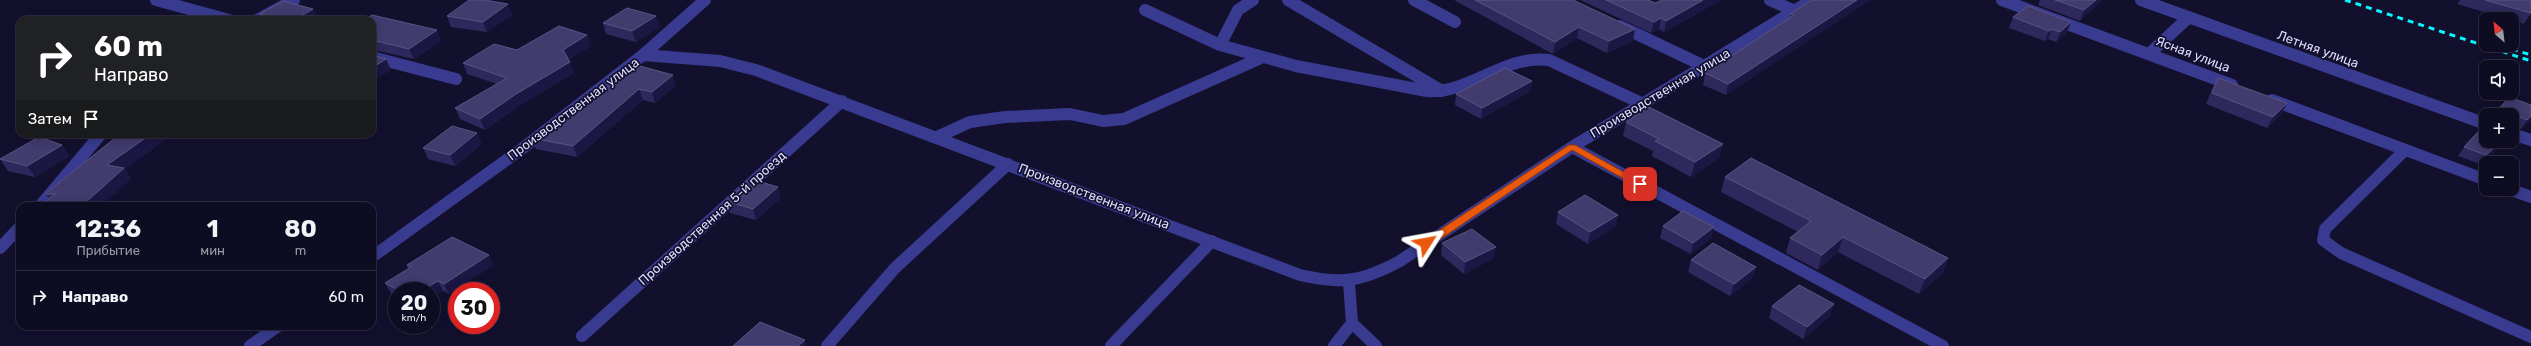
<!DOCTYPE html>
<html lang="ru">
<meta charset="utf-8">
<style>
:root{--surface:#0e0c22;--page:#1c1a2f;--text:#f1f3f6;--muted:#9b9ba5;--line:#2e2c40}
body{margin:0;font-family:Rubik,sans-serif;background:var(--page);color:var(--text);height:100vh;display:flex;flex-direction:column;font-size:15px;white-space:nowrap}
*{box-sizing:border-box;margin:0}
p{font-size:13px;color:var(--muted)}
.icon{flex:none;width:22px;height:22px;fill:none;stroke:currentColor;stroke-width:2;stroke-linecap:round;stroke-linejoin:round}
.map{position:relative;flex:1;overflow:hidden}
.side{position:absolute;left:16px;top:202px;width:360px;height:128px;display:flex;flex-direction:column;background:var(--surface);border-radius:12px;box-shadow:0 2px 10px #0003,0 0 0 1px var(--line)}
.side>*{flex:none}
.hud{position:absolute;left:16px;top:16px;width:360px;height:122px;border-radius:12px;box-shadow:0 2px 10px #0003,0 0 0 1px var(--line);background:#202124;color:#fff;overflow:hidden}
.needle{width:26px;rotate:332deg}
.fabs{position:absolute;left:2479px;top:12px;display:grid;gap:8px}
.fabs a{display:grid;place-items:center;width:40px;height:40px;border-radius:8px;background:var(--surface);box-shadow:0 2px 10px #0003,0 0 0 1px var(--line);font-size:20px}
.speed{position:absolute;left:388px;top:282px;display:flex;gap:8px;font-size:20px;font-weight:700;text-align:center}
.speed>*{display:grid;place-content:center;width:52px;height:52px;border-radius:50%;background:var(--surface);box-shadow:0 2px 10px #0003,0 0 0 1px var(--line);line-height:1}
.speed small{font-size:10px;font-weight:400}
.speed .limit{border:6px solid #d22;background:#fff;color:#111}
.pin{position:absolute;display:grid;place-items:center;width:34px;height:34px;color:#fff;margin:-17px;border-radius:8px;box-shadow:0 2px 6px #0006}
.me{position:absolute;width:44px;margin:-22px;rotate:56deg;stroke-linejoin:round;filter:drop-shadow(0 0 3px #0008)}
.turn{display:flex;align-items:center;gap:14px;height:84px;padding:0 12px;font-size:18px}
.turn .icon{width:52px;height:52px;stroke-width:2.5}
.turn b{display:block;font-size:28px;line-height:34px}
.then{display:flex;align-items:center;height:38px;padding:0 12px;background:#0003;gap:8px;font-size:15px}
.eta{display:flex;justify-content:space-evenly;align-items:center;height:68px;text-align:center}
.eta b{font-size:24px;font-weight:700;line-height:28px}
ul{padding:0;list-style:none}
li{display:flex;align-items:center;gap:12px;height:52px;padding:0 12px;border-top:1px solid var(--line)}
li div{flex:1}
li b{display:block;font-size:15px}
li em{font-style:normal}
.map>svg:first-child{display:block}
.lines{fill:none;stroke-linecap:round;stroke-linejoin:round}
.lane{stroke:#383b8f;stroke-width:12}
.street{stroke:#383b8f;stroke-width:12}
.rail{stroke:#08f9ff;stroke-width:3;stroke-dasharray:6 5;stroke-linecap:butt}
.wall{fill:#2e285c}
.shaded-wall{fill:#1b1642}
.building{fill:#413b6e;stroke:#5a5484}
.route{fill:#ea580c;stroke:#983908}
.labels{text-anchor:middle;dominant-baseline:central;stroke-width:3.5;stroke-linejoin:round;paint-order:stroke}
.street-label{font-size:13px;fill:#dedcff;stroke:#13102e}
</style>
<div class="map">
<svg width="2531" height="346" viewBox="0 0 2531 346">
<rect width="100%" height="100%" fill="#13102e"/>
<g class="lines">
<path class="lane" d="M 1288,0 L 1442,91
M 1414,0 L 1455,22
M 1145,10 L 1220,45 L 1296,66 L 1427,91 C 1470,94 1505,54 1549,60 L 1643,104
M 1220,45 L 1238,10 L 1253,0
M 643,55 L 705,0
M 937,137 L 970,122 L 1005,117 L 1070,114 L 1103,121 L 1124,119 L 1263,57
M 2405,150 L 2325,229 L 2323,240 L 2341,253 L 2531,337"/>
<path class="street" d="M 156,0 L 229,20
M 1770,0 L 1795,11
M 2002,0 L 2232,85
M 2141,0 L 2486,124
M 257,20 L 294,0
M 1620,26 L 1704,66
M 2149,54 L 2189,17
M 372,57 L 456,79
M 2272,100 L 2486,180
M 2512,134 L 2531,140
M 1572,147 L 1943,346
M 2509,189 L 2531,197
M 40,206 L 101,134
M 0,248 L 20,227
M 372,257 L 523,148 L 643,55 L 720,61 L 756,70 L 1300,275 C 1342,285 1363,281 1400,261 L 1572,147 L 1812,0
M 1349,283 L 1352,323 L 1376,346
M 582,336 L 842,101
M 250,346 L 278,326
M 827,346 L 895,268 L 1008,164
M 1111,346 L 1212,241
M 1334,346 L 1352,323"/>
<path class="rail" d="M 2345,0 L 2531,61
M 2512,49 L 2531,55"/>
</g>
<path class="wall" d="M 1454,0 L 1573,0 L 1633,41 L 1607,53 L 1577,38 L 1553,54 Z
M 1580,0 L 1648,0 L 1655,3 L 1662,0 L 1721,0 L 1664,32 L 1659,29 L 1651,33 Z
M 1812,0 L 1726,95 L 1703,85 L 1705,73 L 1789,19 L 1790,14 Z
M 2040,0 L 2101,0 L 2099,3 L 2080,21 L 2038,5 Z
M 2460,0 L 2531,0 L 2531,13 L 2524,24 L 2512,20 L 2512,19 L 2508,19 L 2457,4 Z
M 508,4 L 512,15 L 487,32 L 451,27 L 447,16 Z
M 313,9 L 318,19 L 317,20 L 263,20 L 260,14 Z
M 2013,17 L 2067,32 L 2056,42 L 2048,39 L 2045,41 L 2009,28 Z
M 372,20 L 441,41 L 414,59 L 374,50 L 373,46 L 372,46 Z
M 603,23 L 660,27 L 636,42 L 606,34 Z
M 587,35 L 591,46 L 568,59 L 574,73 L 520,105 L 485,130 L 460,119 L 455,108 L 497,84 L 467,74 L 463,63 L 517,50 Z
M 640,66 L 676,86 L 655,103 L 643,100 L 577,157 L 536,149 L 532,138 Z
M 2218,78 L 2287,103 L 2281,114 L 2267,128 L 2206,104 L 2212,89 Z
M 1532,81 L 1530,91 L 1481,119 L 1455,105 L 1456,94 Z
M 2531,105 L 2531,120 L 2521,129 L 2514,127 L 2512,115 L 2495,115 L 2498,110 Z
M 1626,122 L 1723,144 L 1719,158 L 1691,177 L 1652,156 L 1653,151 L 1623,136 Z
M 120,134 L 173,134 L 125,169 L 131,179 L 49,199 L 45,194 Z
M 2507,141 L 2480,164 L 2458,156 L 2464,147 Z
M 482,144 L 455,166 L 428,159 L 423,148 Z
M 62,145 L 69,156 L 35,177 L 8,171 L 0,159 Z
M 1725,177 L 1948,258 L 1943,273 L 1919,294 L 1838,252 L 1818,270 L 1786,253 L 1790,238 L 1798,232 L 1721,192 Z
M 781,198 L 756,220 L 730,213 L 726,201 Z
M 1558,212 L 1618,215 L 1616,226 L 1588,244 L 1556,224 Z
M 1663,226 L 1711,239 L 1691,254 L 1660,238 Z
M 1442,243 L 1494,258 L 1464,274 L 1441,255 Z
M 489,255 L 493,265 L 449,294 L 443,291 L 397,291 L 397,297 L 391,293 L 385,283 L 408,269 L 407,265 Z
M 1691,260 L 1756,267 L 1752,278 L 1730,296 L 1688,272 Z
M 1772,306 L 1830,316 L 1803,339 L 1769,318 Z"/>
<path class="shaded-wall" d="M 1703,0 L 1721,0 L 1664,32 L 1666,21 Z
M 1857,0 L 1871,0 L 1726,95 L 1728,84 Z
M 2096,0 L 2101,0 L 2099,3 L 2080,21 L 2084,10 Z
M 508,4 L 512,15 L 487,32 L 483,22 Z
M 313,9 L 318,19 L 317,20 L 294,20 Z
M 656,16 L 660,27 L 636,42 L 632,31 Z
M 1661,18 L 1659,29 L 1651,33 L 1654,22 Z
M 2071,22 L 2067,32 L 2056,42 L 2060,32 Z
M 1579,27 L 1577,38 L 1553,54 L 1555,42 Z
M 1635,29 L 1633,41 L 1607,53 L 1609,41 Z
M 2052,29 L 2048,39 L 2045,41 L 2049,31 Z
M 437,30 L 441,41 L 414,59 L 409,49 Z
M 587,35 L 591,46 L 567,61 L 563,50 Z
M 386,59 L 391,70 L 372,82 L 372,68 Z
M 570,62 L 574,73 L 520,105 L 485,130 L 480,119 L 516,94 Z
M 673,75 L 676,86 L 655,103 L 652,92 Z
M 1532,81 L 1530,91 L 1481,119 L 1482,108 Z
M 639,89 L 643,100 L 577,157 L 573,146 Z
M 2287,103 L 2281,114 L 2267,128 L 2273,117 Z
M 2531,116 L 2531,120 L 2521,129 L 2527,120 Z
M 2520,117 L 2514,127 L 2512,127 L 2512,121 L 2513,119 Z
M 477,133 L 482,144 L 455,166 L 450,155 Z
M 151,134 L 173,134 L 125,169 L 131,179 L 102,206 L 87,206 L 85,203 L 107,165 Z
M 2502,141 L 2507,141 L 2480,164 L 2486,155 Z
M 1723,144 L 1719,158 L 1691,177 L 1695,162 Z
M 62,145 L 69,156 L 35,177 L 27,166 Z
M 778,187 L 781,198 L 756,220 L 753,209 Z
M 1618,215 L 1616,226 L 1588,244 L 1590,232 Z
M 1714,227 L 1711,239 L 1691,254 L 1693,243 Z
M 1843,237 L 1838,252 L 1818,270 L 1822,255 Z
M 1496,247 L 1494,258 L 1464,274 L 1465,262 Z
M 489,255 L 493,265 L 449,294 L 444,284 Z
M 1948,258 L 1943,273 L 1919,294 L 1925,279 Z
M 1756,267 L 1752,278 L 1730,296 L 1734,284 Z
M 438,281 L 443,291 L 431,298 L 431,291 L 421,291 Z
M 1834,304 L 1830,316 L 1803,339 L 1807,327 Z
M 805,340 L 807,346 L 798,346 Z"/>
<path class="building" d="M 469,0 L 485,0 L 508,4 L 483,22 L 447,16 Z
M 1475,0 L 1573,0 L 1635,29 L 1609,41 L 1579,27 L 1555,42 Z
M 1606,0 L 1648,0 L 1655,3 L 1662,0 L 1703,0 L 1666,21 L 1661,18 L 1654,22 Z
M 1812,0 L 1857,0 L 1728,84 L 1705,73 L 1794,15 L 1790,14 Z
M 2055,0 L 2096,0 L 2084,10 Z
M 2485,0 L 2531,0 L 2531,13 Z
M 283,1 L 313,9 L 294,20 L 286,20 L 260,14 Z
M 2028,6 L 2071,22 L 2060,32 L 2052,29 L 2049,31 L 2013,17 Z
M 627,8 L 656,16 L 632,31 L 603,23 Z
M 372,15 L 437,30 L 409,49 L 372,40 L 372,38 L 374,37 L 372,36 L 372,20 L 364,20 Z
M 559,26 L 587,35 L 563,50 L 570,62 L 516,94 L 480,119 L 455,108 L 507,78 L 463,63 L 494,44 L 517,50 Z
M 372,55 L 386,59 L 372,68 Z
M 640,66 L 673,75 L 652,92 L 639,89 L 573,146 L 532,138 Z
M 1505,68 L 1532,81 L 1482,108 L 1456,94 Z
M 2218,78 L 2287,103 L 2273,117 L 2212,93 Z
M 2509,97 L 2531,105 L 2531,116 L 2527,120 L 2520,117 L 2513,119 L 2512,123 L 2512,115 L 2498,115 L 2498,110 Z
M 1649,107 L 1723,144 L 1695,162 L 1655,141 L 1659,139 L 1626,122 Z
M 2486,123 L 2486,141 L 2502,141 L 2486,155 L 2464,147 Z
M 452,126 L 477,133 L 450,155 L 423,148 Z
M 2512,128 L 2514,131 L 2512,132 Z
M 120,134 L 151,134 L 107,165 L 124,168 L 85,203 L 98,204 L 95,206 L 41,206 L 55,194 L 45,194 Z
M 39,137 L 62,145 L 27,166 L 0,159 Z
M 1751,158 L 1948,258 L 1925,279 L 1843,237 L 1822,255 L 1790,238 L 1811,221 L 1725,177 Z
M 751,179 L 778,187 L 753,209 L 726,201 Z
M 1585,195 L 1618,215 L 1590,232 L 1558,212 Z
M 1683,211 L 1714,227 L 1693,243 L 1663,226 Z
M 1472,229 L 1496,247 L 1465,262 L 1442,243 Z
M 452,237 L 489,255 L 444,284 L 438,281 L 421,291 L 400,291 L 385,283 L 411,267 L 407,265 Z
M 1713,243 L 1756,267 L 1734,284 L 1691,260 Z
M 1799,285 L 1834,304 L 1807,327 L 1772,306 Z
M 760,322 L 805,340 L 798,346 L 733,346 Z"/>
<path class="route" d="M 1569,145 L 1575,145 L 1645,184 L 1637,186 L 1572,150 L 1430,246 L 1423,246 L 1423,241 Z"/>
<g class="labels">
<g class="street-label">
<text transform="translate(2318 49) rotate(20)">Летняя улица</text>
<text transform="translate(2193 54) rotate(21)">Ясная улица</text>
<text transform="translate(1660 93) rotate(-31)">Производственная улица</text>
<text transform="translate(573 109) rotate(-37)">Производственная улица</text>
<text transform="translate(1094 196) rotate(21)">Производственная улица</text>
<text transform="translate(712 218) rotate(-42)">Производственная 5-й проезд</text>
</g>
</g>
</svg>
<div class="fabs">
<a><svg class="needle" viewBox="-14 -14 28 28"><path d="M0-13l5 13h-10z" fill="#e53935"/><path d="M0 13l5-13h-10z" fill="#9b9ba5"/></svg></a>
<a><svg class="icon" aria-label="sound" viewBox="0 0 24 24"><path d="M4 9h4l5-4v14l-5-4H4zM17 9q2 3 0 6"/></svg></a>
<a>+</a>
<a>−</a>
</div>
<div class="speed"><div>20<small>km/h</small></div><div class="limit">30</div></div>
<div class="pin" style="left:1640px;top:184px;background:#d93025"><svg class="icon" aria-label="arrive" viewBox="0 0 24 24"><path d="M6 21V4h12l-3 4 3 4H6"/></svg></div>
<svg class="me" style="left:1426px;top:243px" viewBox="-20 -20 40 40"><path d="M0-17L14 15 0 8-14 15z" fill="#ea580c" stroke="#fff" stroke-width="4"/></svg>
<div class="hud">
<div class="turn"><svg class="icon" aria-label="right" viewBox="0 0 24 24"><path d="M7 20v-9h11M14 6l5 5-5 5"/></svg><div><b>60 m</b>Направо</div></div>
<div class="then">Затем<svg class="icon" aria-label="arrive" viewBox="0 0 24 24"><path d="M6 21V4h12l-3 4 3 4H6"/></svg></div>
</div>
<section class="side">
<div class="eta">
<div><b>12:36</b><p>Прибытие</p></div>
<div><b>1</b><p>мин</p></div>
<div><b>80</b><p>m</p></div>
</div>
<ul>
<li><svg class="icon" aria-label="right" viewBox="0 0 24 24"><path d="M7 20v-9h11M14 6l5 5-5 5"/></svg><div><b>Направо</b></div><em>60 m</em></li>
</ul>
</section>
</div>
